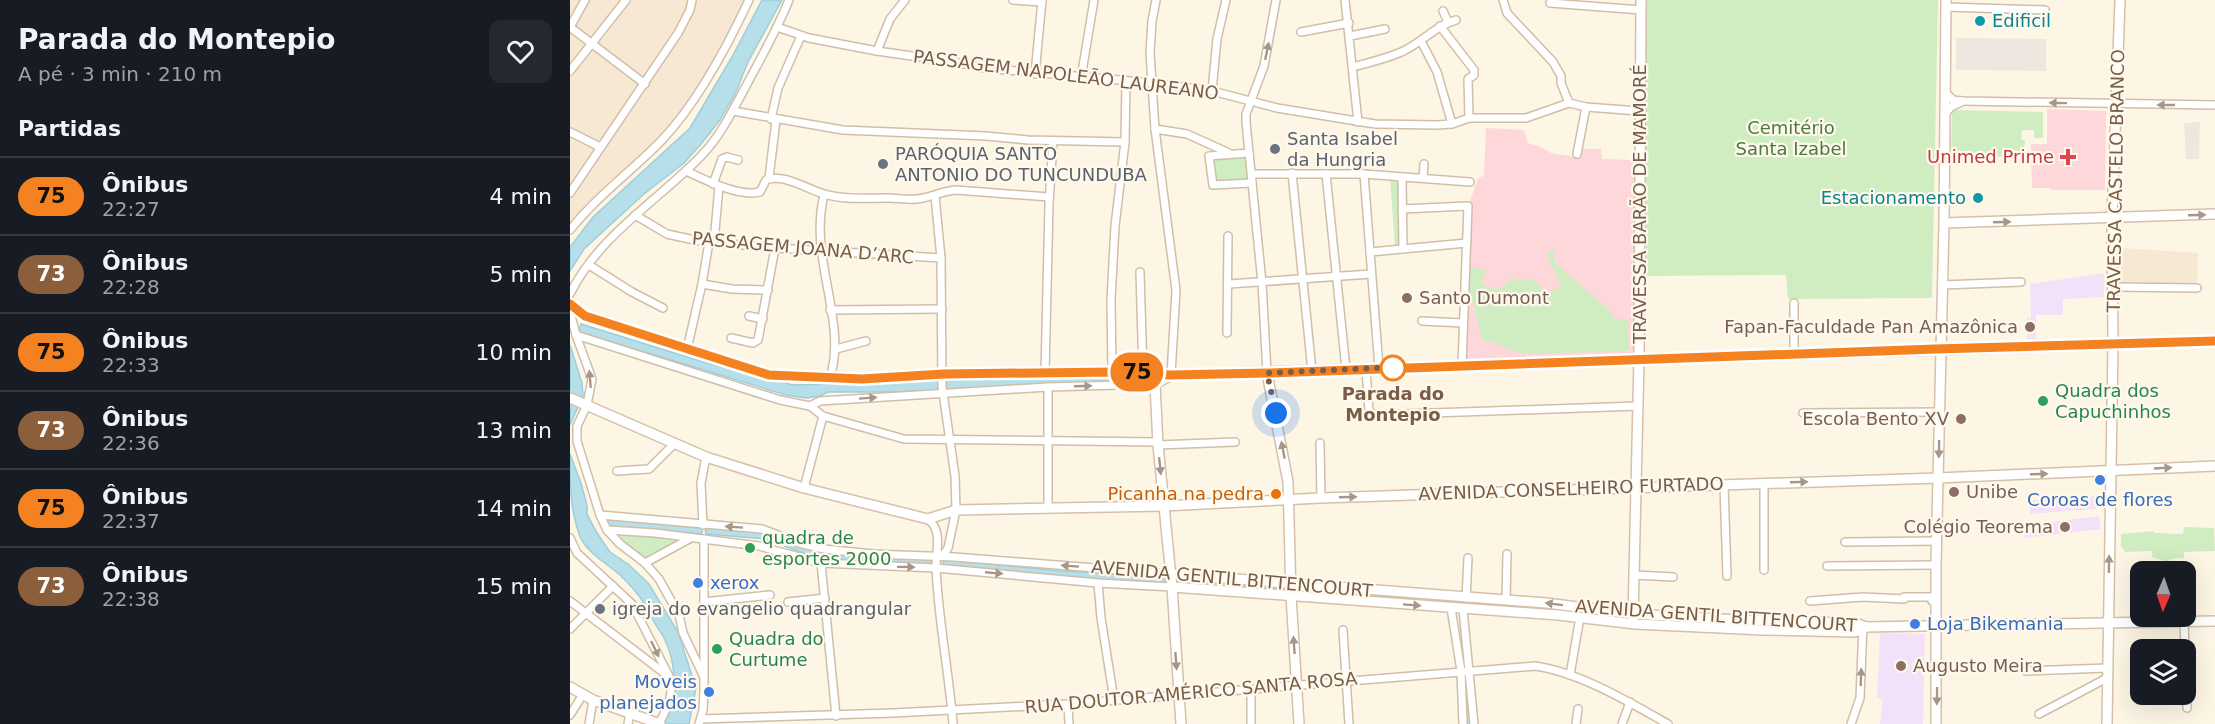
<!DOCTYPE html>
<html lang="pt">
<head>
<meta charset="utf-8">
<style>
  :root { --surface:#171b24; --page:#242831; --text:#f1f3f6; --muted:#9ea1a6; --line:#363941 }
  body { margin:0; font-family:"DejaVu Sans",sans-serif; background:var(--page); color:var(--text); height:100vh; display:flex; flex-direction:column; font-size:22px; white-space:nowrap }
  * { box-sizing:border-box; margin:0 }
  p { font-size:20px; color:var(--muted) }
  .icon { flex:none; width:33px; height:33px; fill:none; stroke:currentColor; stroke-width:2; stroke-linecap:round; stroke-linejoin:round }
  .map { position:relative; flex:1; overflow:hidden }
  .side { display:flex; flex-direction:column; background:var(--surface); width:570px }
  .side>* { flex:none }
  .badge { padding:0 12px; border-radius:20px; font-size:21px; line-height:39px }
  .needle { width:39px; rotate:182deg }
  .controls { position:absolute; left:1560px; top:561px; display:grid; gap:12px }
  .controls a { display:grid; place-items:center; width:66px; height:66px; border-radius:12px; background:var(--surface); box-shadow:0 6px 24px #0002; font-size:30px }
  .you { position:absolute; width:30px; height:30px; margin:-15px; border:4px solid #fff; border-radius:50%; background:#1a73e8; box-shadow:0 0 0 9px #1a73e833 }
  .map>.badge { position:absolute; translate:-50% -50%; box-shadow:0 0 0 3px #fff }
  h2 { padding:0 18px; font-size:22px; line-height:54px }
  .round { display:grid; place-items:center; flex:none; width:63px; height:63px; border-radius:12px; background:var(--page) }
  .overview { display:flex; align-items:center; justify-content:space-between; height:102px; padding:0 18px }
  h1 { font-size:28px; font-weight:700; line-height:45px }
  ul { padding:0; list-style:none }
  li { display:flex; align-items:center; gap:18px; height:78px; padding:0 18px; border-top:2px solid var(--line) }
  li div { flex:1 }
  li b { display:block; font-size:22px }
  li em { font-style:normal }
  li .badge { min-width:66px; font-weight:700; text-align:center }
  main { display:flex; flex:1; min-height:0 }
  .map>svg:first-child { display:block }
  .residential { fill:#f6e8d2 }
  .industrial { fill:#eee7df }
  .education { fill:#f3e1fa }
  .medical { fill:#fdd7d9 }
  .green { fill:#d0edc2 }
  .water { fill:#b7dfea; stroke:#9dcedc; stroke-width:1.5 }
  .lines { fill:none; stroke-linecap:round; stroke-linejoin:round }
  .canal { stroke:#b7dfea; stroke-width:6 }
  .street-casing { stroke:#d1bea9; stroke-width:10 }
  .secondary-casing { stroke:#d6c0a9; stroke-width:12 }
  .street { stroke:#fff; stroke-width:7 }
  .secondary { stroke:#fff; stroke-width:9 }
  .oneway { fill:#a89687 }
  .line-casing { stroke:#fff; stroke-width:14 }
  .line { stroke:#f58220; stroke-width:9 }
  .walk { stroke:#795d47; stroke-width:6; stroke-dasharray:0 10.8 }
  .culture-dot { fill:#0f9aa8; stroke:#fff9ed; stroke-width:2 }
  .worship-dot { fill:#6b7280; stroke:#fff9ed; stroke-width:2 }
  .health-dot { fill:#e0444e; stroke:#fff9ed; stroke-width:2 }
  .education-dot { fill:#8d6e63; stroke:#fff9ed; stroke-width:2 }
  .stop-dot { fill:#fff; stroke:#f58220; stroke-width:3 }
  .leisure-dot { fill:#2e9e5b; stroke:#fff9ed; stroke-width:2 }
  .shop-dot { fill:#3f7fe0; stroke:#fff9ed; stroke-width:2 }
  .food-dot { fill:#e8710a; stroke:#fff9ed; stroke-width:2 }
  .labels { text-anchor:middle; stroke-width:4.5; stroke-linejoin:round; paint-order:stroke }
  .culture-label { font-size:18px; fill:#0d838f; stroke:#fff9ed; text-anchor:start }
  .street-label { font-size:18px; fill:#795d47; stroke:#fff9ed }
  .park-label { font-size:18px; fill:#4a7a3c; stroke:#fff9ed }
  .worship-label { font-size:18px; fill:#5b616d; stroke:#fff9ed; text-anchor:start }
  .health-label { font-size:18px; fill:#be3a42; stroke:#fff9ed; text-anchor:end }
  .education-label { font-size:18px; fill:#785e54; stroke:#fff9ed; text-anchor:start }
  .leisure-label { font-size:18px; fill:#27864d; stroke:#fff9ed; text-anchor:start }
  .stop-label { font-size:18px; font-weight:bold; fill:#795d47; stroke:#fff9ed }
  .food-label { font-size:18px; fill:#c56008; stroke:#fff9ed; text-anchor:end }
  .shop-label { font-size:18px; fill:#366cbe; stroke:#fff9ed; text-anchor:start }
</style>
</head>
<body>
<main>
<section class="side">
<div class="overview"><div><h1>Parada do Montepio</h1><p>A pé · 3 min · 210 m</p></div><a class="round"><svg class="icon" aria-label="heart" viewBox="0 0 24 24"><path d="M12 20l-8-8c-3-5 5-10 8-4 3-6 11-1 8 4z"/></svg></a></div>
<h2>Partidas</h2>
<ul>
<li><span class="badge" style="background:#f58220;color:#111">75</span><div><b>Ônibus</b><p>22:27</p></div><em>4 min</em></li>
<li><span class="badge" style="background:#8b5e3c;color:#fff">73</span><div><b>Ônibus</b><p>22:28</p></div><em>5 min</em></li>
<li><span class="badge" style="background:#f58220;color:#111">75</span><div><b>Ônibus</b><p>22:33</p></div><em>10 min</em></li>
<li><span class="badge" style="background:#8b5e3c;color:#fff">73</span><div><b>Ônibus</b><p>22:36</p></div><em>13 min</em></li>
<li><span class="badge" style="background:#f58220;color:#111">75</span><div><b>Ônibus</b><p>22:37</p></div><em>14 min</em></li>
<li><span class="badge" style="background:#8b5e3c;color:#fff">73</span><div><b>Ônibus</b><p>22:38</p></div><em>15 min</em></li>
</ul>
</section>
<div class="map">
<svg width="1645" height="724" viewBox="0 0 1645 724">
  <rect width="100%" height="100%" fill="#fef6e5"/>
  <g class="residential">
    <path d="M0 0H182L119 113 91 146 35 194 0 233Z"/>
    <path d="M1552 248 1628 253 1627 287 1550 286Z"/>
  </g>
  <g class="industrial">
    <path d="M1386 38 1476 39V71L1386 70Z"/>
    <path d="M1630 122 1629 159H1616L1614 123Z"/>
  </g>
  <g class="education">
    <path d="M1534 273V297L1493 299V315H1466V340H1457V318H1461L1460 284Z"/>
    <path d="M1525 496 1526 509 1460 514 1459 501Z"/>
    <path d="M1529 516 1531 529 1454 538V533L1460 532 1459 525Z"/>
    <path d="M1310 633 1355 634 1353 724H1310L1313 700 1307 697Z"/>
  </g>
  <g class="medical">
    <path d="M1477 109 1536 111 1535 190H1481L1480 188H1462L1461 144H1477Z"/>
    <path d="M916 128 954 130 958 143 971 147 981 153 1007 157 1009 149H1031L1032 159 1064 160V360L892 365 898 206 908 179 914 175Z"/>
  </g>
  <g class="green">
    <path d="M1075 0H1368L1362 298 1218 299 1216 275 1075 276Z"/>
    <path d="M1382 110 1473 112V138H1464V130H1452L1451 139 1455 140 1454 157 1381 155Z"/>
    <path d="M678 156 680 182 643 185 641 159Z"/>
    <path d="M820 179 829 183 830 246H825Z"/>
    <path d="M983 250 985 263 1041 312 1043 318 1058 320 1059 351 953 354 912 339 903 304 898 302 895 287 898 272 904 267 916 271 911 284 927 290 942 279 963 280 972 287 974 294 991 287 976 253Z"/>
    <path d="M1614 527 1644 528 1645 551 1614 552V558L1600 559 1598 562 1582 557V551L1555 552 1551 546V534L1584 531V533L1613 534Z"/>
    <path d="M53 531 109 538V541L75 560 50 540Z"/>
  </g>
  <g class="water">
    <path d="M192 0H212L178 62 165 94 150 120 132 143 114 163 74 194 14 249 0 271V247L23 217 120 128 162 57Z"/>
    <path d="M11 324 137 363 223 385 582 375V379L579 382 328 392H258L250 396 236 398 216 395 9 332Z"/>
    <path d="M0 345 12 383 13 396 0 425Z"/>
    <path d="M0 454 11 483 17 505V514L27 533 40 552 58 564 79 584 108 632 126 688 119 724H94C107 696 108 664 93 636 90 631 86 626 83 620 76 604 65 589 51 576 38 564 21 556 11 539 0 512 0 484 0 454Z"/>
    <path d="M35 519 132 528V534L38 526Z"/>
    <path d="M135 528 191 532 256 552 311 558 361 559V565L288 563 249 559 196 539 136 534Z"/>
    <path d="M374 559 490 571 595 576V583L505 578 373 565Z"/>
    <path d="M610 577 716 586 717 592 610 584Z"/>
    <path d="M727 586 1288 625 1287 629 1064 621 986 611 879 604 728 592Z"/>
  </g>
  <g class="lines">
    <path class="canal" d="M895 689 898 724"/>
    <defs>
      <g id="street">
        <path d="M443 0 472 2"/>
        <path d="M775 0 788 122"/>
        <path d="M933 0 937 13 983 62 991 76V83L999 103"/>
        <path d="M980 3 1071 10"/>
        <path d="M1376 7 1475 10"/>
        <path d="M873 11 878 22"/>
        <path d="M870 26 904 70V75L898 79 899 118"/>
        <path d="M0 27 75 84"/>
        <path d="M0 27 15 0"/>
        <path d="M207 27 239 38 307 51 384 62 414 68 583 83 642 91 707 108 805 124 867 125 882 124 899 118H956L999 103 1016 107 1069 111"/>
        <path d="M731 32 779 23"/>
        <path d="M780 36 815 29"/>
        <path d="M851 41 867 72 882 124"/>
        <path d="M307 51 320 19 335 0"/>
        <path d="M783 67C798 63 814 59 829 53 850 45 864 26 886 20"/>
        <path d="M0 71 56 0"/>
        <path d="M465 74 472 0"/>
        <path d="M511 78 524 0"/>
        <path d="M642 91 647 39 656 0"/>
        <path d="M1375 92 1383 100 1393 101 1645 105"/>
        <path d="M163 111 273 130 416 136 458 140 555 142"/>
        <path d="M1375 114 1381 107 1393 101"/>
        <path d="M201 119 208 88 231 36"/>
        <path d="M585 129 617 134 659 153"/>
        <path d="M0 132 30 147"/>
        <path d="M679 153 639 156 643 185 682 183"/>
        <path d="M1007 154 1016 107"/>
        <path d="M116 171C135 180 169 197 190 192L196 180C214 172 241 192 258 195 277 200 298 198 318 198 327 198 337 200 346 199 361 198 371 191 386 190L479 197"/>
        <path d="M722 173 742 371"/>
        <path d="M682 174H794L900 182"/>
        <path d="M756 174 776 369"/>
        <path d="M794 174 809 368"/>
        <path d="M832 177 833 249"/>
        <path d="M853 177 854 164"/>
        <path d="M199 178 206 120"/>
        <path d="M143 184 152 159 157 157 168 160"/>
        <path d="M0 193 108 33 120 10 122 0"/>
        <path d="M254 195C238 259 278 320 260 378"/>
        <path d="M365 196 371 258 372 386 385 476 386 510 378 548 374 554 370 555"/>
        <path d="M832 209 898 206 892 365"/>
        <path d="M65 215 97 234 129 241 205 248 371 258"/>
        <path d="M0 230C27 196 62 171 92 140 128 102 157 47 179 0"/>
        <path d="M144 242 149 186"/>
        <path d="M800 252 897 243"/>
        <path d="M19 265 62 292 93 308"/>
        <path d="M570 272 573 373"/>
        <path d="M132 284 162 289 198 290"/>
        <path d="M659 284 801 274"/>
        <path d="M1372 285 1451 282"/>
        <path d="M1543 287 1627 288"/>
        <path d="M0 294C29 235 88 201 132 155 151 135 163 110 176 86 191 58 207 30 219 0"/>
        <path d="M0 304 15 316 199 375 292 379 374 374 542 372 601 375 606 290 585 129 580 53 582 21 586 0"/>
        <path d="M260 310 372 309"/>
        <path d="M0 312 6 335 22 379 17 405 7 426V441L30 515 37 530 50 544 75 563 89 579 109 615 113 633 133 675"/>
        <path d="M179 316 193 319"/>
        <path d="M852 321 893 323"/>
        <path d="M657 333 658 236"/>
        <path d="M6 335 210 400 240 406 250 401 478 387 585 384"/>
        <path d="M161 338 183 343 188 340 205 248"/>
        <path d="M117 349 132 284 139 242"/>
        <path d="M266 349 296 341"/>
        <path d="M1224 354V303"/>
        <path d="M796 369 799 412 805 415 1068 406"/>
        <path d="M542 372 541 300 545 226 555 142 556 81"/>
        <path d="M475 373 479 204 483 141"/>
        <path d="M697 373 692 283 676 122V114L694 66 706 0"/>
        <path d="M240 406 253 416 334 439 588 442"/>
        <path d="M1233 413 1369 412"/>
        <path d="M750 443 751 498"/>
        <path d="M588 445 665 442"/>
        <path d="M47 471 79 469 104 444"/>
        <path d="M1154 485 1157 576"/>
        <path d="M234 488 253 416"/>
        <path d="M478 508V387"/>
        <path d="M30 515 192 529 229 543 254 549 303 554 384 557 601 574"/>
        <path d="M358 519C373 531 366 551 366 567 368 619 379 672 383 724"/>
        <path d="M133 525 131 483 136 457"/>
        <path d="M37 530 85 533 189 546 251 563 366 568 528 583 602 587"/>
        <path d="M0 538 7 553 62 604 100 678C104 695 97 708 89 724"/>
        <path d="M1275 542 1367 541"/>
        <path d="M75 563 121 538"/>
        <path d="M251 563 266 716"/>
        <path d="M1257 566 1366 565"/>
        <path d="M1194 570V483"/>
        <path d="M1065 575 1103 577"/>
        <path d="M528 583 531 618 544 700"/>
        <path d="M896 598 898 558"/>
        <path d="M936 600 937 554"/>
        <path d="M0 601 98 676"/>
        <path d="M1240 601 1293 597 1334 599V597H1361L1362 601H1367"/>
        <path d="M134 602 200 595"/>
        <path d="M218 602 255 598"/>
        <path d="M881 608 891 671 893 724"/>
        <path d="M893 609 904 724"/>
        <path d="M1614 621 1615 650"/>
        <path d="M0 629 43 586"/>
        <path d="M773 630 779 724"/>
        <path d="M1616 664 1617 708"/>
        <path d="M1456 671 1537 668"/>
        <path d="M1000 675 1010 617"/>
        <path d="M681 689V724"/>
        <path d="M498 704 499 724"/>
        <path d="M1469 714 1537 678"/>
        <path d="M0 715 12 696"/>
        <path d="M131 719 323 713 498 704 965 666C1009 672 1059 702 1098 724"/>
        <path d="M19 724 23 700"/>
        <path d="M58 724 60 713"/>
        <path d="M129 724 133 710 134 691V539"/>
        <path d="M1006 724 1008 709"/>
        <path d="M1052 724 1060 702"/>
        <path d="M1281 724 1290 698 1293 626"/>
      </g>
      <g id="secondary">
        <path d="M1374 223 1645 214"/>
        <path d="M697 373 718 482 721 596 729 724"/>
        <path d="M0 398 136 457 234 488 358 519 386 510 594 506 751 498 1368 478 1645 466"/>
        <path d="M601 574 976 603 1064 614 1168 620 1285 623 1296 627"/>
        <path d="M602 587 988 615 1065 624 1193 630 1285 632 1296 627 1645 621"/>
        <path d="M1063 618 1069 359 1071 0"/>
        <path d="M0 687 23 700 90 724"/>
        <path d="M611 724 602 587 588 445 585 384 601 375 1645 341"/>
        <path d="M1366 724V565L1374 223 1376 0"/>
        <path d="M1537 724 1543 344 1542 219 1550 0"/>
      </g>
    </defs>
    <use href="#street" class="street-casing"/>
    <use href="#secondary" class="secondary-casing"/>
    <use href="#street" class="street"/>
    <use href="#secondary" class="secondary"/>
  </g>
  <defs><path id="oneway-solid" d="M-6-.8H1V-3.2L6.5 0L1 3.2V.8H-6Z" transform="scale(1.5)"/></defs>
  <g class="oneway">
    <use href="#oneway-solid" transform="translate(697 51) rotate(-78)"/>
    <use href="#oneway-solid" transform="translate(1488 103) rotate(-179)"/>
    <use href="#oneway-solid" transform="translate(1596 105) rotate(-180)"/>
    <use href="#oneway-solid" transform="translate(1627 215) rotate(-2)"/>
    <use href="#oneway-solid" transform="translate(1432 222) rotate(-2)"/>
    <use href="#oneway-solid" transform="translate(20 379) rotate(-95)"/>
    <use href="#oneway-solid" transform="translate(513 386) rotate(-2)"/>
    <use href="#oneway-solid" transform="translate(298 398) rotate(-4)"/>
    <use href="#oneway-solid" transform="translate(1369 449) rotate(91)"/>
    <use href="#oneway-solid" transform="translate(713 450) rotate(-101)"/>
    <use href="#oneway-solid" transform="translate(590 466) rotate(84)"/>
    <use href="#oneway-solid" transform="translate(1593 468) rotate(-3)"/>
    <use href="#oneway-solid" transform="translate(1469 474) rotate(-2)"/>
    <use href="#oneway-solid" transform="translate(1229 482) rotate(-2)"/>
    <use href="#oneway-solid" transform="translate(778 497) rotate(-2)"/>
    <use href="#oneway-solid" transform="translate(164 527) rotate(-176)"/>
    <use href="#oneway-solid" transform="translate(1539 564) rotate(-89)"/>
    <use href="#oneway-solid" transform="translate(500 566) rotate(-176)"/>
    <use href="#oneway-solid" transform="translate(336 567) rotate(1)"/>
    <use href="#oneway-solid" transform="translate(424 573) rotate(5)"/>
    <use href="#oneway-solid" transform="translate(984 604) rotate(-173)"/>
    <use href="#oneway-solid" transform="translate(842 605) rotate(4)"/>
    <use href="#oneway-solid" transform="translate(724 645) rotate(-94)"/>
    <use href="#oneway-solid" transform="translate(85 649) rotate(64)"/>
    <use href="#oneway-solid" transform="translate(606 661) rotate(86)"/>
    <use href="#oneway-solid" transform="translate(1291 677) rotate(-88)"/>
    <use href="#oneway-solid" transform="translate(1367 696) rotate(91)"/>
  </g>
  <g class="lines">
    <defs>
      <path id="line" d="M0 304 15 316 199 375 292 379 374 374 542 372 601 375 697 373 1365 349 1645 341"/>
    </defs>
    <use href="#line" class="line-casing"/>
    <use href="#line" class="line"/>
    <path class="walk" d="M706 413 697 373 830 367 823 368"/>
  </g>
  <g class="culture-dot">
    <circle cx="1410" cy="21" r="6"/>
    <circle cx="1408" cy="198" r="6"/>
  </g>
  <g class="worship-dot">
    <circle cx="705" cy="149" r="6"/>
    <circle cx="313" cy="164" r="6"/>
    <circle cx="30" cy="609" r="6"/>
  </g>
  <path class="health-dot" d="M1495 148h6v6h6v6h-6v6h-6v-6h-6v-6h6z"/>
  <g class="education-dot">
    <circle cx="837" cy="298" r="6"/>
    <circle cx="1460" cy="327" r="6"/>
    <circle cx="1391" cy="419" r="6"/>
    <circle cx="1384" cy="492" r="6"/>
    <circle cx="1495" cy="527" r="6"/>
    <circle cx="1331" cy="666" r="6"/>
  </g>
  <circle class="stop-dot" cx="823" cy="368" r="12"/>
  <g class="leisure-dot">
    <circle cx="1473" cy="401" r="6"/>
    <circle cx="180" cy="548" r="6"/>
    <circle cx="147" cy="649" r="6"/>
  </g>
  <g class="shop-dot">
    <circle cx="1530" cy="480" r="6"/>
    <circle cx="128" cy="583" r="6"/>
    <circle cx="1345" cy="624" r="6"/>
    <circle cx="139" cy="692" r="6"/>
  </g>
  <circle class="food-dot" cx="706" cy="494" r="6"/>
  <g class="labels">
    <g class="culture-label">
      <text x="1422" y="27">Edificil</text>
      <text x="1396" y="204" text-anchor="end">Estacionamento</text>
    </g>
    <g class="street-label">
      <text transform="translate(496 75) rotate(7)" y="6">PASSAGEM NAPOLEÃO LAUREANO</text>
      <text transform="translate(1546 181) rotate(-89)" y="6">TRAVESSA CASTELO BRANCO</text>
      <text transform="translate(1070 204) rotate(-90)" y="6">TRAVESSA BARÃO DE MAMORÉ</text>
      <text transform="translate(233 248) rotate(5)" y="6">PASSAGEM JOANA D’ARC</text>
      <text transform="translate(1001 489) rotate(-2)" y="6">AVENIDA CONSELHEIRO FURTADO</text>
      <text transform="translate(662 579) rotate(5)" y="6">AVENIDA GENTIL BITTENCOURT</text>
      <text transform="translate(1146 616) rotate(4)" y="6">AVENIDA GENTIL BITTENCOURT</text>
      <text transform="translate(621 693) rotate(-5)" y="6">RUA DOUTOR AMÉRICO SANTA ROSA</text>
    </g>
    <g class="park-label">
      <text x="1221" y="134">Cemitério<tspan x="1221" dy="21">Santa Izabel</tspan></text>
    </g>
    <g class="worship-label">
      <text x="717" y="145">Santa Isabel<tspan x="717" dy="21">da Hungria</tspan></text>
      <text x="325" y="160">PARÓQUIA SANTO<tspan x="325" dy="21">ANTONIO DO TUNCUNDUBA</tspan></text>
      <text x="42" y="615">igreja do evangelio quadrangular</text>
    </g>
    <g class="health-label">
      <text x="1484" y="163">Unimed Prime</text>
    </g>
    <g class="education-label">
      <text x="849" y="304">Santo Dumont</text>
      <text x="1448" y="333" text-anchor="end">Fapan-Faculdade Pan Amazônica</text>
      <text x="1379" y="425" text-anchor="end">Escola Bento XV</text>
      <text x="1396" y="498">Unibe</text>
      <text x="1483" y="533" text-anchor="end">Colégio Teorema</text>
      <text x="1343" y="672">Augusto Meira</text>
    </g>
    <g class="leisure-label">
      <text x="1485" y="397">Quadra dos<tspan x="1485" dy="21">Capuchinhos</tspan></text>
      <text x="192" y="544">quadra de<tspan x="192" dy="21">esportes 2000</tspan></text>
      <text x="159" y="645">Quadra do<tspan x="159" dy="21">Curtume</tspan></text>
    </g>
    <g class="stop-label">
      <text x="823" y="400">Parada do<tspan x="823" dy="21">Montepio</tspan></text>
    </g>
    <g class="food-label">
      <text x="694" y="500">Picanha na pedra</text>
    </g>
    <g class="shop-label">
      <text x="1530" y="506" text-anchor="middle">Coroas de flores</text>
      <text x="140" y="589">xerox</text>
      <text x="1357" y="630">Loja Bikemania</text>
      <text x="127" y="688" text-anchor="end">Moveis<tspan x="127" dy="21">planejados</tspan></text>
    </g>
  </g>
</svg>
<div class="controls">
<a><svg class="needle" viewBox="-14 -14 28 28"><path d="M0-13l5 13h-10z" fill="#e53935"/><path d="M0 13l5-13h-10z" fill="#9ea1a6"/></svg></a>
<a><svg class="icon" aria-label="layers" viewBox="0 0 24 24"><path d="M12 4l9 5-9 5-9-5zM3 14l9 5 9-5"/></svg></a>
</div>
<div class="you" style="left:706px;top:413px"></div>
<b class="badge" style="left:567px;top:372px;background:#f58220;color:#111">75</b>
</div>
</main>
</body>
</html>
